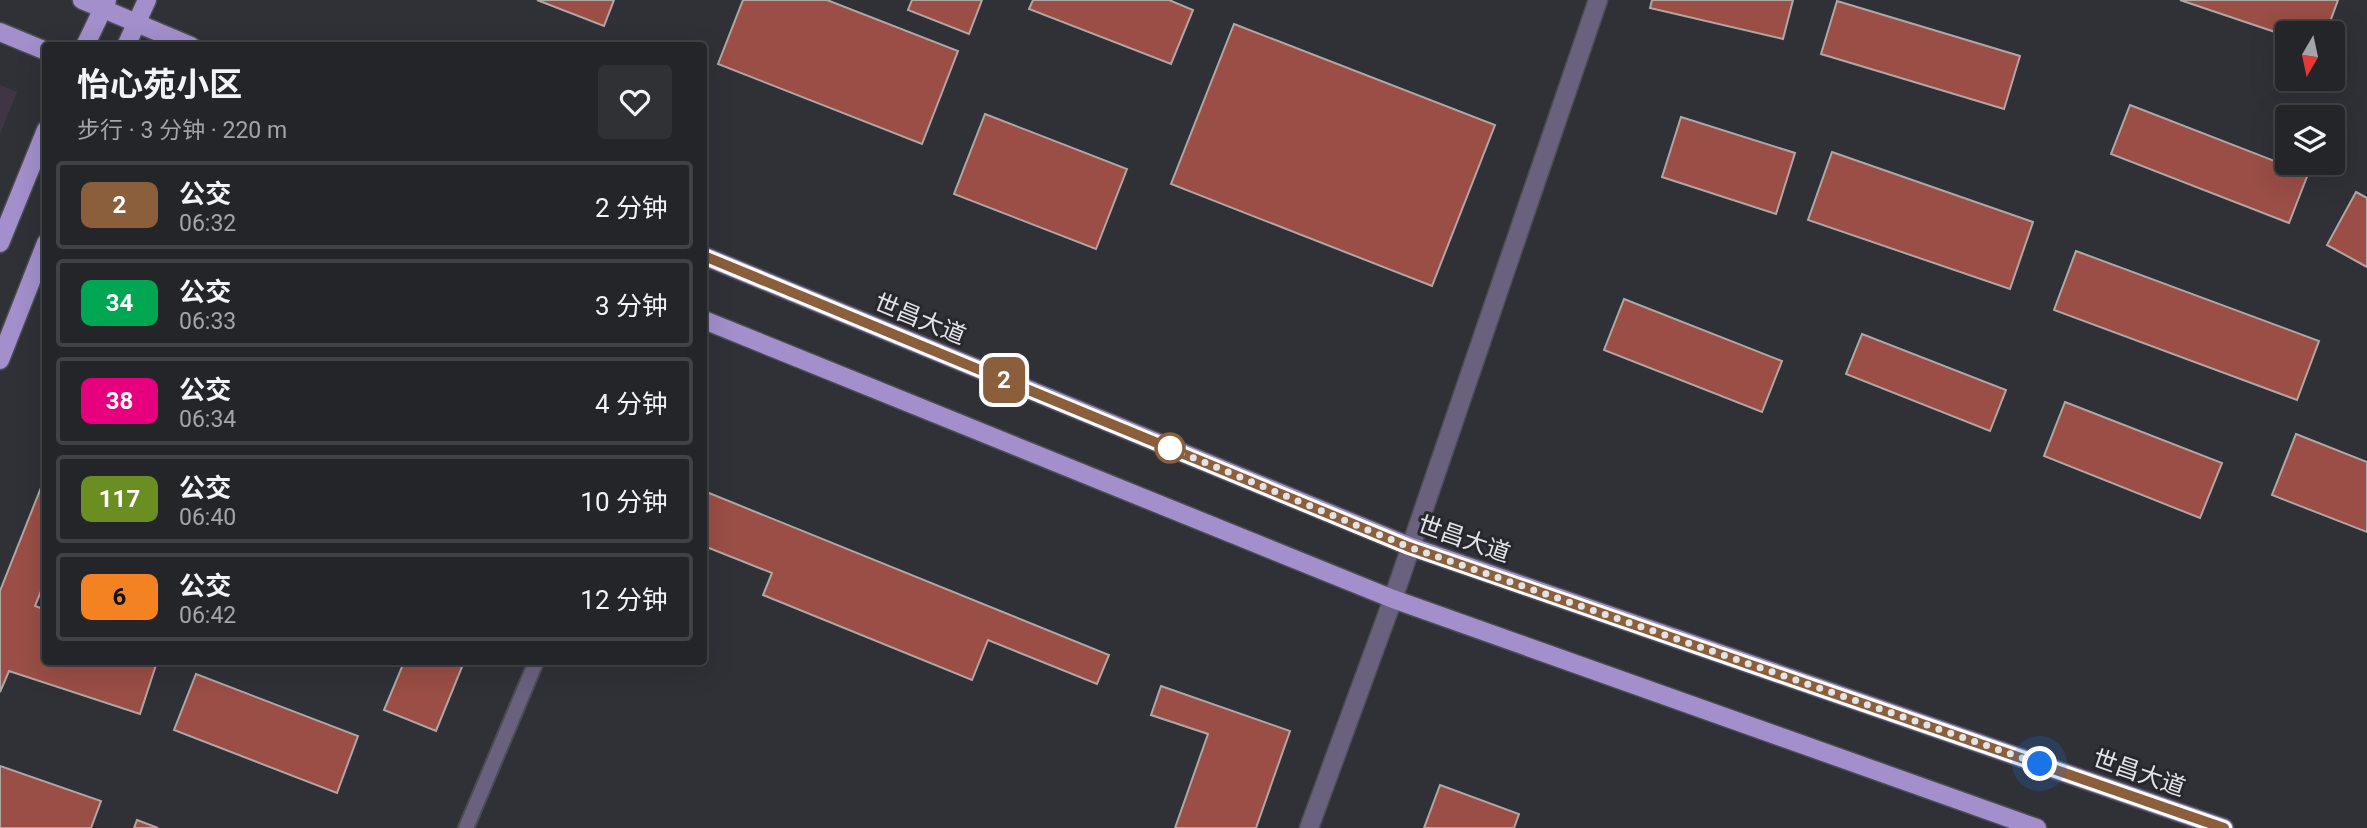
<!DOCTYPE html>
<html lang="zh">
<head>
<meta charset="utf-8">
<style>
  :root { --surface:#242529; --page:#303135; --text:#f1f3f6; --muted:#a3a5a8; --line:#414246 }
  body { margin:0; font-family:Roboto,"Noto Sans SC",sans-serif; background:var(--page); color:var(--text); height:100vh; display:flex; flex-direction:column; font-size:26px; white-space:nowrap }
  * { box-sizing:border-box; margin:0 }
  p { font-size:23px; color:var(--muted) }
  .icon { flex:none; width:38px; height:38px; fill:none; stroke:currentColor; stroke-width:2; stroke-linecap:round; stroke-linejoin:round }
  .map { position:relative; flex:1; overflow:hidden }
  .details { position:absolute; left:42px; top:42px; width:665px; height:623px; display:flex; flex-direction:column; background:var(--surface); border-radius:7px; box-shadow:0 7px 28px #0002,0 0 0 2px var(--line) }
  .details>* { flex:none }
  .badge { padding:0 14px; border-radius:10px; font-size:24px; line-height:46px }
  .needle { width:46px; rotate:189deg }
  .fabs { position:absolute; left:2275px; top:21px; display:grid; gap:14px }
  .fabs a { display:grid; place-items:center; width:70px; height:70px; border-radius:7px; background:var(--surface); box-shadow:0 7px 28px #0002,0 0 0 2px var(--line); font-size:35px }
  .you { position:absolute; width:35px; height:35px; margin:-18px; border:5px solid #fff; border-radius:50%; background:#1a73e8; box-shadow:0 0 0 10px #1a73e833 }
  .map>.badge { position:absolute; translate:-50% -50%; box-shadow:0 0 0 4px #fff }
  .round { display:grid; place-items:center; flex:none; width:74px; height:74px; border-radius:7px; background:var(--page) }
  .head { display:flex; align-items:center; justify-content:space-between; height:119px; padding:0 35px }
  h1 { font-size:33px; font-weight:700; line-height:52px }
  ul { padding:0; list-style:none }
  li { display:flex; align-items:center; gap:21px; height:88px; margin:0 14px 10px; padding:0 21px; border:4px solid var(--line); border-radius:7px }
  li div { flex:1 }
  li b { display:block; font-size:26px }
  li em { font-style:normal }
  li .badge { min-width:77px; font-weight:700; text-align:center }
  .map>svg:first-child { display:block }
  .commercial { fill:#3f3545 }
  .building { fill:#9a4e45; stroke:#b0a7a5; stroke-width:2 }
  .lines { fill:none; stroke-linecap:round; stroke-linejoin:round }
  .lane-casing { stroke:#4c4d53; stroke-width:18 }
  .street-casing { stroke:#4c4d53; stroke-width:21 }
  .primary-casing { stroke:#4c4d53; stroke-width:21 }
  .lane { stroke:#6a617f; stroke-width:14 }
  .street { stroke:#6a617f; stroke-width:18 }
  .primary { stroke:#a28fcb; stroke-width:18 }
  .line-casing { stroke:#fff; stroke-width:16 }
  .line { stroke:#8b5e3c; stroke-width:10 }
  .walk { stroke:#e2e3e7; stroke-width:7; stroke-dasharray:0 12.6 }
  .stop-dot { fill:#fff; stroke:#8b5e3c; stroke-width:3.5 }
  .labels { text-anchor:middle; stroke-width:6; stroke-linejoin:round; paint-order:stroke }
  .street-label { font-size:24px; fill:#e2e3e7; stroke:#27272d }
</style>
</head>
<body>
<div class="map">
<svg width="2367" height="828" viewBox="0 0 2367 828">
  <rect width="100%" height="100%" fill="#303137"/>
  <path class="commercial" d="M0 85 17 92 0 134Z"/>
  <g class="building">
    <path d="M537 0H614L604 26Z"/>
    <path d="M743 0H827L958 51 922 144 718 64Z"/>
    <path d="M912 0H982L969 34 908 10Z"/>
    <path d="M1033 0H1169L1193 10 1171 64 1029 9Z"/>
    <path d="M1652 0H1793L1783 39 1650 8Z"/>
    <path d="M2180 0H2338L2326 33H2287V36Z"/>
    <path d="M1837 1 2020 56 2004 109 1821 54Z"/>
    <path d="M1234 24 1495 125 1432 286 1171 184Z"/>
    <path d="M2130 105 2308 174 2289 223 2111 154Z"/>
    <path d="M985 114 1127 169 1096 249 954 194Z"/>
    <path d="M1681 117 1795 153 1776 214 1662 177Z"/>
    <path d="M1832 152 2033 222 2010 289 1808 220Z"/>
    <path d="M2356 192 2367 198V267L2327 245Z"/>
    <path d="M2076 251 2319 341 2297 400 2054 310Z"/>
    <path d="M1624 299 1782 361 1762 412 1604 350Z"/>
    <path d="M1862 334 2006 390 1990 431 1846 374Z"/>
    <path d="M2065 402 2222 463 2200 518 2044 456Z"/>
    <path d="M2296 434 2367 462V532L2272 495Z"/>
    <path d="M46 475V579L35 606 46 610V662H157L140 714 9 671 0 692V591Z"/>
    <path d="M704 491 1109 655 1097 684 988 640 972 680 763 595 772 573 704 546Z"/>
    <path d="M404 662H464L436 731 384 710Z"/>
    <path d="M196 674 358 736 337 793 174 730Z"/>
    <path d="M1161 686 1290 731 1256 828H1175L1208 734 1151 715Z"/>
    <path d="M0 766 101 801 91 828H0Z"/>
    <path d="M1440 785 1519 814 1514 828H1424Z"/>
    <path d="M137 820 158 828H134Z"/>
  </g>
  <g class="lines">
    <defs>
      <path id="lane" d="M466 828 536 662"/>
      <path id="street" d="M1309 828 1393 599 1598 0"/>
      <g id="primary">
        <path d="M82 0 191 46"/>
        <path d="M0 32 46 51"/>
        <path d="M85 46 107 0"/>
        <path d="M126 46 147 0"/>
        <path d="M0 243 46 130"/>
        <path d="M704 256 1409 546 2224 828"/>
        <path d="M704 320 1393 599 2037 828"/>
        <path d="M0 360 46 243"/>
      </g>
    </defs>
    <use href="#lane" class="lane-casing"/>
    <use href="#street" class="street-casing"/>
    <use href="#primary" class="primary-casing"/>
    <use href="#lane" class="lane"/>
    <use href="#street" class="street"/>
    <use href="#primary" class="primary"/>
  </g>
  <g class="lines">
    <defs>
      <path id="line" d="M704 256 1409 547 2224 828"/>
    </defs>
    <use href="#line" class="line-casing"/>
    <use href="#line" class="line"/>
    <path class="walk" d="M1170 448 1409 547 2040 764"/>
  </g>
  <circle class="stop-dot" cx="1170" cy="448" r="14"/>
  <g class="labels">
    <g class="street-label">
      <text transform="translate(920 319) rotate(22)" y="8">世昌大道</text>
      <text transform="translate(1464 539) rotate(19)" y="8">世昌大道</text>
      <text transform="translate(2139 773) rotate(19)" y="8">世昌大道</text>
    </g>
  </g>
</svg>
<div class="fabs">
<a><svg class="needle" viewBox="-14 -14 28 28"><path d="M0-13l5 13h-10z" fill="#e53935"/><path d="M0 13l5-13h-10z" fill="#a3a5a8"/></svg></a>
<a><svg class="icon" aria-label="layers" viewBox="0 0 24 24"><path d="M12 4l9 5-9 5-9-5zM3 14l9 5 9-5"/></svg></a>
</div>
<div class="you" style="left:2040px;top:764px"></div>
<b class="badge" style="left:1004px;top:380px;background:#8b5e3c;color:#fff">2</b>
<section class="details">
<div class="head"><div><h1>怡心苑小区</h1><p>步行 · 3 分钟 · 220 m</p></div><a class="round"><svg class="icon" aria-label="heart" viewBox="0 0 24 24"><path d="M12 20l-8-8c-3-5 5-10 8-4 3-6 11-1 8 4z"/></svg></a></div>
<ul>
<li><span class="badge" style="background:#8b5e3c;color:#fff">2</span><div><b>公交</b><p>06:32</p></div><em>2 分钟</em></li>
<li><span class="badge" style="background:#00a651;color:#fff">34</span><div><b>公交</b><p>06:33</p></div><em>3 分钟</em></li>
<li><span class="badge" style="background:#e6007e;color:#fff">38</span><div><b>公交</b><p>06:34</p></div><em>4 分钟</em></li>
<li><span class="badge" style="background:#6b8e23;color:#fff">117</span><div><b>公交</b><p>06:40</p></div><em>10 分钟</em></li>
<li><span class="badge" style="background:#f58220;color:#111">6</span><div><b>公交</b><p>06:42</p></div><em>12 分钟</em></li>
</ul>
</section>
</div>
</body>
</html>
